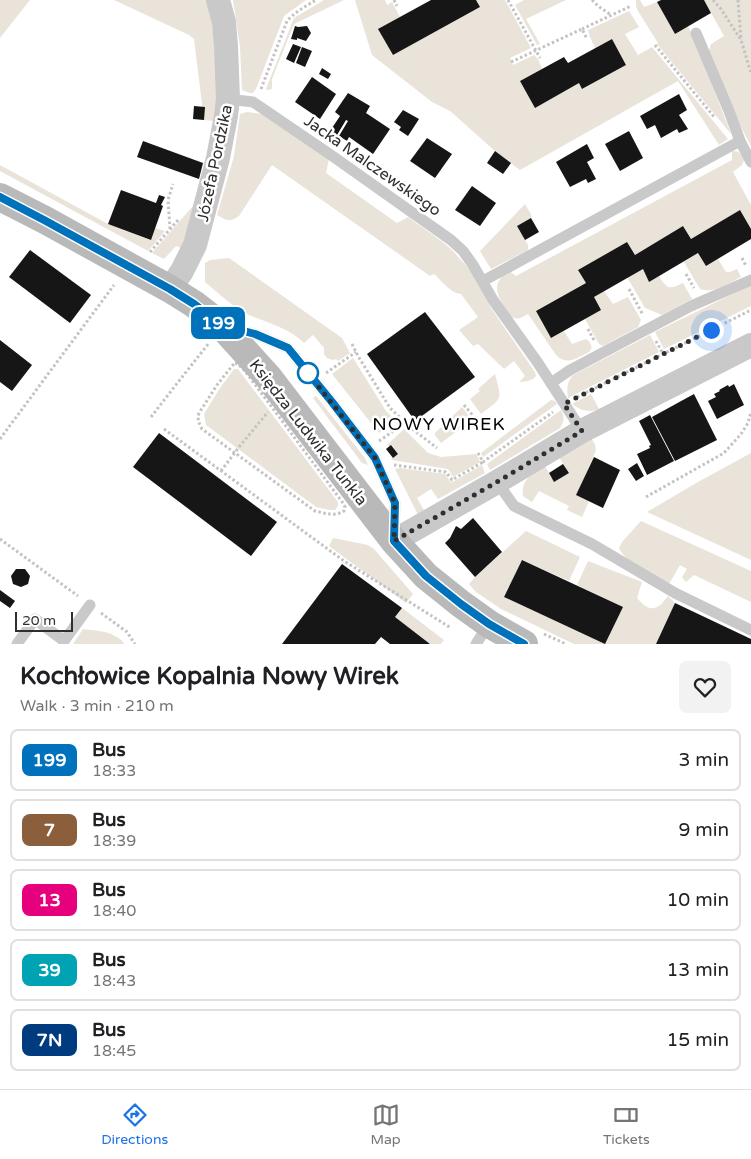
<!DOCTYPE html>
<html lang="en">
<head>
<meta charset="utf-8">
<style>
  :root { --surface:#fff; --page:#f2f2f2; --text:#202124; --muted:#757577; --line:#e0e0e0; --accent:#1a73e8 }
  body { margin:0; font-family:"Varela Round",sans-serif; background:var(--page); color:var(--text); height:100vh; display:flex; flex-direction:column; font-size:19px; white-space:nowrap }
  * { box-sizing:border-box; margin:0 }
  p { font-size:16px; color:var(--muted) }
  .icon { flex:none; width:28px; height:28px; fill:none; stroke:currentColor; stroke-width:2; stroke-linecap:round; stroke-linejoin:round }
  .map { position:relative; height:644px; overflow:hidden }
  .panel { display:flex; flex-direction:column; background:var(--surface); flex:1 }
  .panel>* { flex:none }
  .badge { padding:0 10px; border-radius:8px; font-size:18px; line-height:32px }
  .scale { position:absolute; left:15px; bottom:12px; width:58px; box-sizing:border-box; padding-left:5px; border:2px solid #2f2f2f; border-top:0; font-size:14px; line-height:18px; white-space:nowrap; color:#2f2f2f; -webkit-text-stroke:4px #fff; paint-order:stroke }
  .you { position:absolute; width:25px; height:25px; margin:-12px; border:4px solid #fff; border-radius:50%; background:#1a73e8; box-shadow:0 0 0 8px #1a73e833 }
  .map>.badge { position:absolute; translate:-50% -50%; box-shadow:0 0 0 2px #fff }
  .round { display:grid; place-items:center; flex:none; width:52px; height:52px; border-radius:8px; background:var(--page) }
  .summary { display:flex; align-items:center; justify-content:space-between; height:85px; padding:0 20px }
  h1 { font-size:24px; font-weight:800; line-height:38px }
  ul { padding:0; list-style:none }
  li { display:flex; align-items:center; gap:15px; height:62px; margin:0 10px 8px; padding:0 10px; border:2px solid var(--line); border-radius:8px }
  li div { flex:1 }
  li b { display:block; font-size:19px }
  li em { font-style:normal }
  li .badge { min-width:55px; font-weight:700; text-align:center }
  .dock { display:flex; justify-content:space-around; align-items:center; height:70px; border-top:1px solid var(--line); background:var(--surface); font-size:14px; color:var(--muted) }
  .dock a { display:grid; justify-items:center; gap:2px }
  .dock .on { color:var(--accent) }
  .map>svg:first-child { display:block }
  .green { fill:#e9e3da }
  .building { fill:#161616 }
  .lines { fill:none; stroke-linecap:round; stroke-linejoin:round }
  .path { stroke:#c3c3c3; stroke-width:3; stroke-dasharray:2.5 2.5; stroke-linecap:butt }
  .lane { stroke:#c9c9c9; stroke-width:11 }
  .street { stroke:#c9c9c9; stroke-width:24 }
  .secondary { stroke:#b9b9b9; stroke-width:28 }
  .line-casing { stroke:#fff; stroke-width:11 }
  .line { stroke:#0072bc; stroke-width:8 }
  .walk { stroke:#2f2f2f; stroke-width:5; stroke-dasharray:0 9 }
  .stop-dot { fill:#fff; stroke:#0072bc; stroke-width:2.5 }
  .labels { text-anchor:middle; stroke-width:5; stroke-linejoin:round; paint-order:stroke }
  .street-label { font-size:16px; fill:#2f2f2f; stroke:#fff }
  .neighbourhood-label { font-size:18px; letter-spacing:1px; fill:#000; stroke:#fff }
</style>
</head>
<body>
<div class="map">
<svg width="751" height="644" viewBox="0 0 751 644">
  <rect width="100%" height="100%" fill="#fff"/>
  <g class="green">
    <path d="M0 0H30L7 29 0 38Z"/>
    <path d="M114 0H208L215 40 217 103 214 121 204 120 194 39 189 35Z"/>
    <path d="M233 0H306L284 16 256 89 253 93H250L242 90 240 47Z"/>
    <path d="M324 0H344L294 24 272 79V89L267 90 266 89 294 18Z"/>
    <path d="M355 0H385L387 5 392 2 400 17 379 29 393 55 480 7 476 0H505L531 48 510 58 513 65 534 55 538 59 542 69 520 81 579 83 583 89 626 65 612 39 595 48 590 37 588 30 629 11 639 27 625 34 638 55 652 47 728 139 719 145 678 81 520 170 495 151 450 111 432 102 372 55Z"/>
    <path d="M524 0H566L526 19 540 44 537 45 515 5Z"/>
    <path d="M636 0H640L644 7 657 2 675 34 688 26 695 41 731 134 657 44 658 43 638 11 636 6Z"/>
    <path d="M704 0H751V146L735 116 709 51 711 44 724 36Z"/>
    <path d="M247 112 263 114 329 159 326 173 397 223 408 217 444 243 452 250 470 270 491 308 535 372 536 376 533 379 528 381 519 382 525 376 514 361 504 369 478 344 473 346 459 330 478 317 461 294C450 293 442 281 434 274L430 276 272 165 239 216C229 223 226 220 217 215L234 156 240 114Z"/>
    <path d="M732 151C740 151 741 154 744 160L742 165 733 172 751 205V229L740 210 691 239 683 226 635 255 627 242 578 270 586 283 536 311 551 338 564 331 572 344 586 339C591 342 594 348 589 352 577 358 567 366 556 355L528 314C521 318 517 321 511 316 500 300 487 285 509 271L516 276 732 160Z"/>
    <path d="M0 165 108 224 150 240 155 228 165 231 148 251 0 171Z"/>
    <path d="M525 204 531 214V218L517 226 528 245V250L491 269 480 251Z"/>
    <path d="M195 206 187 235 181 248 176 246 164 259 152 253 192 207Z"/>
    <path d="M698 253 706 266 718 259 726 272H730L737 269 741 277C729 283 714 294 700 289L684 262Z"/>
    <path d="M229 258 342 338 350 353 338 361 336 359 333 360 327 358 324 354V348L313 335 304 343C289 328 268 323 249 315 233 307 219 294 205 282V263L210 260Z"/>
    <path d="M643 269 649 282 659 276C667 289 669 290 683 283L692 299 662 315 645 308 627 277Z"/>
    <path d="M751 285V306L664 349 655 332Z"/>
    <path d="M604 291 613 304 628 297 641 320 638 327 603 346 599 344 585 319 594 297Z"/>
    <path d="M650 335 659 352 568 398C567 389 566 383 573 375Z"/>
    <path d="M353 358 386 411 394 419 386 427 379 433 332 374Z"/>
    <path d="M234 369H238L338 502V506L335 510H329L316 507 206 425 204 414 220 388Z"/>
    <path d="M495 374C502 401 503 397 481 414L470 399 480 391 478 389Z"/>
    <path d="M591 394 599 409C589 413 581 411 572 404Z"/>
    <path d="M316 396 365 458 368 465 362 463 313 398Z"/>
    <path d="M551 400 555 401 557 404 483 457 481 453Z"/>
    <path d="M462 407 472 420 441 443 435 435V433Z"/>
    <path d="M561 410C565 417 564 422 560 428L490 470 487 464Z"/>
    <path d="M404 429 428 453 441 457 476 454 480 462 453 477 448 469 392 460 391 459 398 454 392 445 390 447 387 445Z"/>
    <path d="M591 438 595 444 596 450 577 495 589 501 582 517 567 510 569 506 539 491 532 502 523 496C521 479 532 474 545 466L554 482 569 473 559 457Z"/>
    <path d="M751 453V560L647 512 698 482Z"/>
    <path d="M482 465 485 473 438 499 431 489 417 498 425 512 418 515 395 469 400 468 445 474 451 483Z"/>
    <path d="M641 521 751 571V602L694 575 686 582 682 577 687 569 680 565 669 584C653 575 627 565 619 548L622 542Z"/>
    <path d="M526 531 580 557 569 581 522 560 504 597 605 643 622 607 577 585 588 561 642 582 637 598C650 613 657 611 668 596L675 603 656 644H574L501 609 476 592 469 584 475 577Z"/>
    <path d="M333 538 368 545 374 549 413 594 406 603 329 546Z"/>
    <path d="M402 608 444 640 441 644H430L395 617Z"/>
    <path d="M83 629C95 631 105 630 115 636 120 639 121 639 124 644H73Z"/>
  </g>
  <g class="building">
    <path d="M431 0H476L480 7 393 55 378 29Z"/>
    <path d="M661 0H704L711 13 675 34 657 2Z"/>
    <path d="M295 26 298 27 307 26 311 33 306 41 297 38V40L291 39Z"/>
    <path d="M612 39 626 65 582 89 579 83 535 108 520 81 564 57 568 63Z"/>
    <path d="M293 44 301 47 294 63 286 59Z"/>
    <path d="M302 47 312 51 305 67 296 63Z"/>
    <path d="M322 68 331 74 328 79 319 74Z"/>
    <path d="M312 77 336 94 320 119 295 102Z"/>
    <path d="M348 93 370 106 366 113 390 129 373 154 349 137 347 141 339 136 348 121 346 120 337 135 330 131 340 116 335 112Z"/>
    <path d="M679 94 687 110 679 115 688 129 679 133 677 129 661 138 655 125 647 129 640 116Z"/>
    <path d="M194 106 205 107 204 120 193 119Z"/>
    <path d="M403 110 419 119 408 136 399 130 401 127 394 122Z"/>
    <path d="M629 131 643 158 620 171 605 144Z"/>
    <path d="M427 138 452 154 435 178 410 161Z"/>
    <path d="M143 141 203 163 199 179 137 157Z"/>
    <path d="M587 144 594 158 587 162 596 179 588 183 586 179 570 187 556 162Z"/>
    <path d="M495 151 511 163 503 174 487 163Z"/>
    <path d="M472 186 496 203 480 226 455 210Z"/>
    <path d="M121 190 156 203 159 195 165 197 161 205 163 206 151 240 108 224Z"/>
    <path d="M740 210 751 229V239L706 266 698 253 649 282 643 269 594 297 601 310 551 338 536 311 586 283 578 270 627 242 635 255 683 226 691 239Z"/>
    <path d="M531 218 539 232 525 240 517 226Z"/>
    <path d="M30 250 91 295 70 323 9 277Z"/>
    <path d="M425 312 475 377 415 421 367 354Z"/>
    <path d="M0 340 32 365 12 391 0 382Z"/>
    <path d="M734 384 744 405 717 419 708 401 716 397 714 394 720 391 719 390 728 385 729 387Z"/>
    <path d="M694 394 717 440 675 461 652 417Z"/>
    <path d="M650 415 674 461 647 475 637 454 650 448 649 446 651 445 639 421Z"/>
    <path d="M159 433 277 522 251 556 133 467Z"/>
    <path d="M391 445 398 454 393 458 386 449Z"/>
    <path d="M594 457 620 470 603 508 576 495Z"/>
    <path d="M637 463 644 476 636 481 628 469Z"/>
    <path d="M563 464 569 473 554 482 549 473Z"/>
    <path d="M473 518 502 552 475 577 445 543 450 538 456 526 461 529Z"/>
    <path d="M522 560 623 607 605 644 504 597Z"/>
    <path d="M342 564 402 608 395 617 430 644H390L381 637 375 644H282Z"/>
    <path d="M16 569H25L30 576 28 584 21 587 13 584 11 576Z"/>
    <path d="M0 590 15 601 10 608 0 601Z"/>
    <path d="M675 603 751 639V644H656Z"/>
  </g>
  <g class="lines">
    <g class="path">
      <path d="M394 0 397 6"/>
      <path d="M508 0 540 58"/>
      <path d="M592 0 598 6 611 15"/>
      <path d="M713 0 721 9 741 40 751 73"/>
      <path d="M738 0 741 40"/>
      <path d="M582 29 631 6"/>
      <path d="M655 45 715 118"/>
      <path d="M511 62 582 29 587 39"/>
      <path d="M261 89 287 21C295 12 306 6 316 0"/>
      <path d="M170 229 168 200 173 184"/>
      <path d="M150 252 179 219"/>
      <path d="M742 258 746 266"/>
      <path d="M686 274 694 288"/>
      <path d="M629 289 643 315"/>
      <path d="M588 329 595 342"/>
      <path d="M656 341 663 354"/>
      <path d="M352 344 358 356 390 408 411 428 437 448"/>
      <path d="M235 363 238 364 245 371 343 503 345 507 344 511C334 517 325 513 315 511L202 429C199 423 197 420 199 413L217 385 232 366Z"/>
      <path d="M326 373 356 352"/>
      <path d="M577 397 751 310"/>
      <path d="M464 405 475 418"/>
      <path d="M151 417 175 386 209 343"/>
      <path d="M164 429 344 561 451 628"/>
      <path d="M0 439 114 285"/>
      <path d="M379 441 392 432 402 420"/>
      <path d="M478 453 483 462 553 412"/>
      <path d="M394 465 446 472 452 480 483 462"/>
      <path d="M221 471 239 447 268 412"/>
      <path d="M646 497 724 453 741 434 748 423 751 412"/>
      <path d="M0 539 78 596"/>
      <path d="M101 613 127 632 135 644"/>
      <path d="M544 634 566 644"/>
    </g>
    <g class="lane">
      <path d="M696 33 729 111 740 141 751 162"/>
      <path d="M228 99 253 102 259 106 331 155 451 240 463 251 473 265 493 300 538 363 582 431"/>
      <path d="M483 281 740 141"/>
      <path d="M231 328 255 334 288 348 332 402 375 458 395 503 394 535"/>
      <path d="M551 383 570 370 691 306 751 280"/>
      <path d="M497 482 514 506 592 544 675 593 751 630"/>
      <path d="M17 644 35 619 64 641 90 605"/>
      <path d="M476 644 489 624"/>
    </g>
    <g class="street">
      <path d="M170 289 182 271 195 245 218 158 226 116 228 99 226 46 224 22 218 0"/>
      <path d="M394 541 497 482 582 431 751 345"/>
    </g>
    <path class="secondary" d="M0 197 45 220 170 289 194 304 221 325 269 378 394 541 426 576 461 604 489 624 524 644"/>
  </g>
  <g class="lines">
    <defs>
      <path id="line" d="M0 197 44 220 170 289 194 304 221 325 255 334 288 348 332 402 375 458 395 503 394 541 426 576 461 604 489 624 524 644"/>
    </defs>
    <use href="#line" class="line-casing"/>
    <use href="#line" class="line"/>
    <path class="walk" d="M308 373 375 458 395 503 394 541 497 482 582 431 564 404 711 330"/>
  </g>
  <circle class="stop-dot" cx="308" cy="373" r="10"/>
  <g class="labels">
    <g class="street-label">
      <text transform="translate(214 163) rotate(-78)" y="6">Józefa Pordzika</text>
      <text transform="translate(373 165) rotate(35)" y="6">Jacka Malczewskiego</text>
      <text transform="translate(309 432) rotate(52)" y="6">Księdza Ludwika Tunkla</text>
    </g>
    <g class="neighbourhood-label">
      <text x="439" y="430">NOWY WIREK</text>
    </g>
  </g>
</svg>
<div class="scale">20 m</div>
<div class="you" style="left:711px;top:330px"></div>
<b class="badge" style="left:218px;top:323px;background:#0072bc;color:#fff">199</b>
</div>
<section class="panel">
<div class="summary"><div><h1>Kochłowice Kopalnia Nowy Wirek</h1><p>Walk · 3 min · 210 m</p></div><a class="round"><svg class="icon" aria-label="heart" viewBox="0 0 24 24"><path d="M12 20l-8-8c-3-5 5-10 8-4 3-6 11-1 8 4z"/></svg></a></div>
<ul>
<li><span class="badge" style="background:#0072bc;color:#fff">199</span><div><b>Bus</b><p>18:33</p></div><em>3 min</em></li>
<li><span class="badge" style="background:#8b5e3c;color:#fff">7</span><div><b>Bus</b><p>18:39</p></div><em>9 min</em></li>
<li><span class="badge" style="background:#e6007e;color:#fff">13</span><div><b>Bus</b><p>18:40</p></div><em>10 min</em></li>
<li><span class="badge" style="background:#00a3b4;color:#fff">39</span><div><b>Bus</b><p>18:43</p></div><em>13 min</em></li>
<li><span class="badge" style="background:#003b80;color:#fff">7N</span><div><b>Bus</b><p>18:45</p></div><em>15 min</em></li>
</ul>
</section>
<nav class="dock">
<a class="on"><svg class="icon" aria-label="directions" viewBox="0 0 24 24"><path d="M12 3l9 9-9 9-9-9zM9 14v-3h6M13 9l2 2-2 2"/></svg>Directions</a>
<a><svg class="icon" aria-label="map" viewBox="0 0 24 24"><path d="M3 6l6-2 6 2 6-2v14l-6 2-6-2-6 2zM9 4v14M15 6v14"/></svg>Map</a>
<a><svg class="icon" aria-label="tickets" viewBox="0 0 24 24"><path d="M3 7h18v10H3zM15 7v10"/></svg>Tickets</a>
</nav>
</body>
</html>
